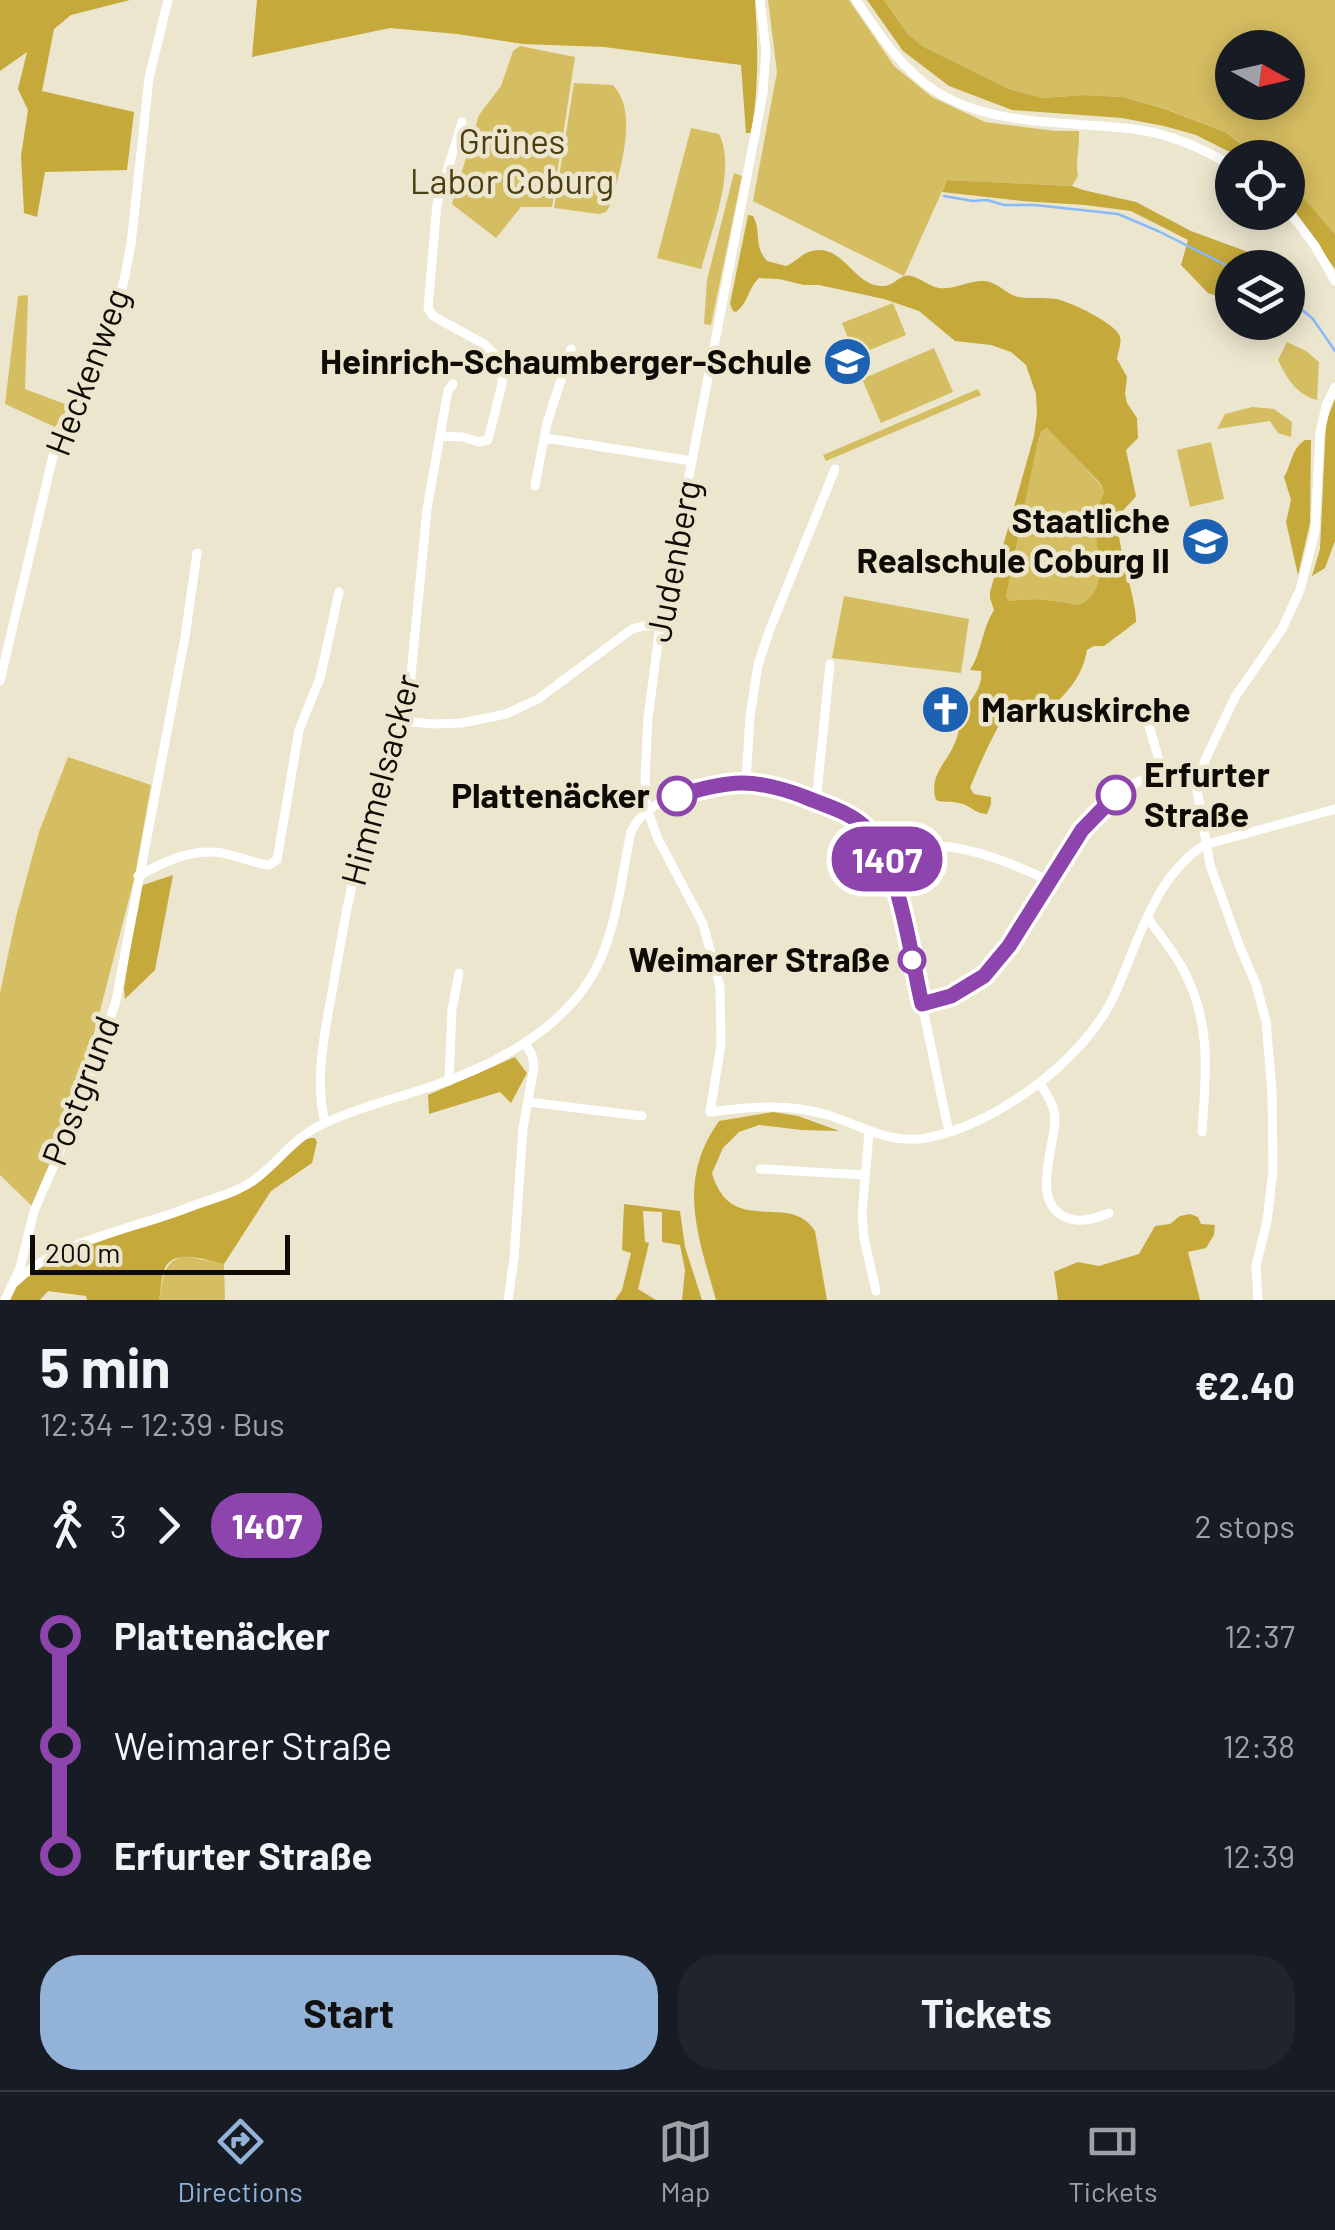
<!DOCTYPE html>
<html lang="en">
<head>
<meta charset="utf-8">
<style>
  :root { --surface:#171b24; --page:#20242c; --text:#f1f3f6; --muted:#9ea1a6; --line:#363941; --accent:#92b2d7 }
  body { margin:0; font-family:Barlow,sans-serif; background:var(--page); color:var(--text); height:100vh; display:flex; flex-direction:column; font-size:38px; white-space:nowrap }
  * { box-sizing:border-box; margin:0 }
  p { font-size:32px; color:var(--muted) }
  .icon { flex:none; width:55px; height:55px; fill:none; stroke:currentColor; stroke-width:2; stroke-linecap:round; stroke-linejoin:round }
  .map { position:relative; height:1300px; overflow:hidden }
  .details { display:flex; flex-direction:column; background:var(--surface); flex:1 }
  .details>* { flex:none }
  .badge { padding:0 20px; border-radius:32px; font-size:35px; line-height:65px }
  .needle { width:65px; rotate:98deg }
  .controls { position:absolute; left:1215px; top:30px; display:grid; gap:20px }
  .controls a { display:grid; place-items:center; width:90px; height:90px; border-radius:50%; background:var(--surface); box-shadow:0 5px 25px #0003; font-size:50px }
  .scale { position:absolute; left:30px; bottom:25px; width:260px; box-sizing:border-box; padding-left:10px; border:5px solid #0e0c05; border-top:0; font-size:28px; line-height:35px; white-space:nowrap; color:#0e0c05; -webkit-text-stroke:8px #ece6ce; paint-order:stroke }
  .map>.badge { position:absolute; translate:-50% -50%; box-shadow:0 0 0 5px #fff }
  .legs { display:flex; align-items:center; gap:15px; height:110px; padding:0 40px; font-size:32px }
  .legs p { margin-inline-start:auto }
  .head { display:flex; align-items:center; justify-content:space-between; height:170px; padding:0 40px }
  h1 { font-size:55px; font-weight:700; line-height:75px }
  .action { display:flex; gap:20px; margin-top:auto; padding:20px 40px }
  .action a { flex:1; height:115px; border-radius:40px; background:var(--accent); color:#111; font-size:40px; font-weight:700; line-height:115px; text-align:center }
  .action a+a { background:var(--page); color:var(--text) }
  ul { padding:0 40px; list-style:none }
  li { display:flex; align-items:center; gap:35px; height:110px; font-size:38px }
  li i { display:grid; place-items:center; width:15px; height:100%; margin:0 12px; background:currentColor }
  li i::after { content:''; width:25px; height:25px; margin:-12px; border:8px solid; border-radius:50%; background:var(--surface) }
  li p { margin-inline-start:auto }
  li:first-child i { background:linear-gradient(#0000 50%,currentColor 0) }
  li:last-child i { background:linear-gradient(currentColor 50%,#0000 0) }
  .tab-bar { display:flex; justify-content:space-around; align-items:center; height:140px; border-top:2px solid var(--line); background:var(--surface); font-size:28px; color:var(--muted) }
  .tab-bar a { display:grid; justify-items:center; gap:5px }
  .tab-bar .on { color:var(--accent) }
  .map>svg:first-child { display:block }
  .green { fill:#d5bd61; fill-rule:evenodd }
  .forest { fill:#c5a93b; fill-rule:evenodd }
  .lines { fill:none; stroke-linecap:round; stroke-linejoin:round }
  .stream { stroke:#89baf8; stroke-width:2.5 }
  .minor { stroke:#fff; stroke-width:9 }
  .line-1-casing { stroke:#fff; stroke-width:22 }
  .line-1 { stroke:#8e44ad; stroke-width:15 }
  .stop-1-dot { fill:#fff; stroke:#8e44ad; stroke-width:5 }
  .labels { text-anchor:middle; stroke-width:9; stroke-linejoin:round; paint-order:stroke }
  .park-label { font-size:35px; fill:#4b3f12; stroke:#ece6ce }
  .poi-label { font-size:35px; font-weight:bold; fill:#0e0c05; stroke:#ece6ce; text-anchor:end }
  .street-label { font-size:35px; fill:#0e0c05; stroke:#ece6ce }
  .stop-label { font-size:35px; font-weight:bold; fill:#0e0c05; stroke:#ece6ce; text-anchor:end }
</style>
</head>
<body>
<div class="map">
<svg width="1335" height="1300" viewBox="0 0 1335 1300">
  <rect width="100%" height="100%" fill="#ece6ce"/>
  <g class="green">
    <path d="M768 0H849L894 66 932 97 985 122 1055 131H1079C1080 147 1075 160 1078 176L1072 186 947 180 904 276 753 201 777 72Z"/>
    <path d="M884 0H1335V234L1288 180V158L1261 157 1225 132 1166 109 1123 97 1085 95 1042 98 1009 89 922 46 907 33ZM1232 48H1288V102H1232Z"/>
    <path d="M520 46 575 57 552 207H521L496 238 452 204 479 115 501 86 513 51Z"/>
    <path d="M574 83 613 85C639 113 620 166 613 200L606 212 599 214 554 208Z"/>
    <path d="M691 128 719 134C737 169 711 232 701 269L657 258Z"/>
    <path d="M734 173 742 176 711 325 704 324 707 280Z"/>
    <path d="M28 295 25 389 70 406 55 427 5 404 18 296Z"/>
    <path d="M893 303 906 335 855 356 842 323Z"/>
    <path d="M1287 342 1306 351 1319 362 1317 400C1297 395 1287 379 1278 360Z"/>
    <path d="M934 348 953 392 881 423 862 379Z"/>
    <path d="M978 389 981 395 826 461 823 455Z"/>
    <path d="M1252 407 1274 409 1292 422 1291 437 1278 433 1270 421 1217 429 1225 414Z"/>
    <path d="M1048 428 1100 484 1104 491C1102 499 1097 506 1096 514 1091 545 1115 590 1078 605 1054 600 1034 597 1010 601L1006 597 1038 441 1041 432Z"/>
    <path d="M1211 442 1224 499 1190 507 1177 450Z"/>
    <path d="M844 596 969 619 961 673 832 658Z"/>
    <path d="M68 757 151 785 135 876 76 1103 33 1207 0 1175V993L16 917 39 832Z"/>
    <path d="M185 1256 224 1264 225 1300H159C163 1280 162 1261 185 1256Z"/>
  </g>
  <g class="forest">
    <path d="M0 0H130L71 15 54 29 42 91 134 112 127 170 45 172 37 217 24 213 21 156 28 110 18 89 27 52 0 71Z"/>
    <path d="M257 0H755C758 46 759 88 751 133H746L741 65 604 47 523 44 457 34 390 28 252 57Z"/>
    <path d="M867 0H884L907 33 922 46 1009 89 1042 98 1085 95 1123 97 1165 109 1225 132 1259 157H1240L1196 135 1164 126 1122 118 1012 110 949 86 903 51Z"/>
    <path d="M947 180 1072 186 1083 190 1136 202 1191 231 1267 259 1274 267 1232 268V301L1208 293 1181 265 1188 240 1131 211 1085 205 1022 201 942 192Z"/>
    <path d="M1288 180 1335 234V269L1288 203Z"/>
    <path d="M748 215 753 216C762 232 753 245 767 261L786 266C796 262 802 253 812 251 844 243 854 288 884 286 894 286 901 273 911 276 921 278 928 286 939 288 954 290 969 280 984 281 998 282 1006 294 1018 297 1030 299 1043 297 1056 299 1069 301 1117 324 1120 337 1122 343 1118 352 1117 359L1127 377 1125 394 1127 403 1137 418 1138 438 1126 450 1136 496C1131 503 1124 508 1120 515 1111 531 1137 597 1136 622L1104 646H1094L1087 650C1082 677 1070 688 1053 707L1048 710C1040 707 1025 698 1017 701 1005 706 975 774 970 788L974 794 991 797V804L987 814C975 814 970 805 959 803 951 801 944 803 936 800 928 774 948 763 956 740 960 729 961 718 966 708 974 695 983 686 981 671L970 670C982 652 982 628 994 610L990 598V592L1034 436 1037 414 1036 394 1026 365 1011 352 991 345 955 341 919 311 884 299 819 285H804L779 279 759 278C748 288 749 302 736 312L733 311 730 304ZM1047 428 1100 483 1104 491C1102 499 1097 506 1096 514 1091 545 1115 590 1078 605 1054 600 1034 597 1010 601L1006 597 1038 441 1041 432Z"/>
    <path d="M1335 399V541L1325 568 1312 576 1320 549 1326 422Z"/>
    <path d="M1305 440H1311L1310 523 1298 575 1286 522 1291 500 1284 477C1292 464 1291 449 1305 440Z"/>
    <path d="M173 875 155 970 125 999 124 988 140 886Z"/>
    <path d="M515 1057 527 1073 511 1103 500 1092 429 1114 428 1095Z"/>
    <path d="M773 1112 798 1116 839 1131 802 1130 759 1125 739 1132 723 1148 712 1173C731 1239 789 1190 815 1231L827 1300H716C698 1235 676 1182 719 1121Z"/>
    <path d="M310 1138H315L317 1142 312 1163 271 1191 224 1264C209 1261 177 1248 166 1266 161 1274 161 1290 159 1300H87L86 1296 48 1291 40 1300H10L17 1286 43 1262 251 1187 298 1142Z"/>
    <path d="M624 1204 680 1211 685 1247 702 1300H682L685 1270 680 1245 662 1242V1212L643 1211 645 1242 649 1243 638 1289 656 1300H615L622 1290 631 1253 622 1250Z"/>
    <path d="M1190 1214 1198 1217 1201 1224 1215 1225 1214 1235 1206 1248 1188 1252 1200 1300H1058L1054 1272 1078 1262 1099 1266 1139 1254 1155 1226 1170 1224 1180 1216Z"/>
  </g>
  <g class="lines">
    <g class="stream">
      <path d="M944 196 973 201 987 200 1004 205H1035L1118 214 1158 231 1232 268"/>
      <path d="M1288 298 1313 319 1335 351"/>
    </g>
    <g class="minor">
      <path d="M760 0 766 50 763 93 660 626 648 718 645 778 647 809 658 839 703 924 720 987 721 1044 710 1112C749 1107 786 1103 824 1114 860 1124 888 1145 927 1138 995 1125 1081 1062 1112 1000 1138 946 1151 880 1204 845L1335 809"/>
      <path d="M856 0C878 33 903 71 937 92 998 129 1072 120 1140 130 1172 135 1204 149 1232 166"/>
      <path d="M1288 210 1315 246 1335 281"/>
      <path d="M440 436 463 437 479 442 488 440 502 384V370L499 359 484 344 433 316 428 308 437 204 462 122"/>
      <path d="M544 440 552 439 692 461"/>
      <path d="M535 486 547 423 571 349"/>
      <path d="M0 681 53 456 90 381 123 285 131 245 149 78 168 0"/>
      <path d="M1147 719 1163 774"/>
      <path d="M404 721 432 724 462 723 506 714 538 699 632 629 643 626H660"/>
      <path d="M746 782 750 716 758 665 770 629 835 469"/>
      <path d="M816 802 830 664"/>
      <path d="M884 851C902 849 920 845 938 846 977 848 1015 865 1050 881"/>
      <path d="M138 876C164 862 191 848 222 853 238 856 253 863 269 865L277 860 299 730 320 678 339 592"/>
      <path d="M1147 917C1159 934 1173 951 1183 969 1212 1023 1206 1074 1202 1132"/>
      <path d="M922 1004C945 999 966 991 984 976 1048 918 1087 745 1199 779"/>
      <path d="M449 1081 452 1010 459 973"/>
      <path d="M1040 1083C1046 1094 1055 1106 1055 1119 1055 1147 1031 1198 1063 1216 1078 1224 1094 1219 1109 1213"/>
      <path d="M528 1102 642 1116"/>
      <path d="M325 1123C314 1080 325 1030 333 987 344 921 356 856 376 792 385 763 400 736 408 706L427 509 448 390 453 384"/>
      <path d="M869 1132 862 1215 864 1238 876 1291"/>
      <path d="M760 1169 864 1175"/>
      <path d="M14 1283C58 1240 131 1230 187 1208 210 1199 238 1193 257 1178 279 1161 295 1137 321 1125 360 1106 403 1097 444 1082 506 1060 574 1021 601 958 618 918 622 874 631 832 646 799 688 791 721 785 765 776 853 806 879 843 894 865 897 897 904 923 920 992 934 1062 949 1132"/>
      <path d="M5 1300 20 1268 34 1211 81 1103 116 1001 185 637 197 553"/>
      <path d="M508 1300 514 1259 523 1128 534 1067 532 1055 525 1043"/>
      <path d="M1258 1300 1256 1266 1267 1221 1273 1170 1272 1091 1266 1021 1256 984 1241 950 1210 865 1197 790 1205 760 1235 697 1282 629 1300 590 1315 532 1320 433 1326 406 1335 387"/>
    </g>
  </g>
  <g class="lines">
    <defs>
      <path id="line-1" d="M677 796C729 780 753 777 805 797 826 806 851 812 867 829 899 861 911 958 922 1004L951 996 984 976 1009 946 1082 830 1116 795"/>
    </defs>
    <use href="#line-1" class="line-1-casing"/>
    <use href="#line-1" class="line-1"/>
  </g>
  <defs>
    <symbol id="school-disc" viewBox="-11 -11 22 22"><circle r="9.5" fill="#1d62b2" stroke="#ece6ce"/><path d="M0-5L7-2L0 1L-7-2ZM-4 1L0 2.5L4 1V4Q0 6-4 4Z" fill="#fff"/></symbol>
    <symbol id="church-disc" viewBox="-11 -11 22 22"><circle r="9.5" fill="#1d62b2" stroke="#ece6ce"/><path d="M-1.2-6h2.4v3.5h3.3v2.4h-3.3V6h-2.4V-.1h-3.3v-2.4h3.3Z" fill="#fff"/></symbol>
  </defs>
  <g fill-rule="evenodd">
    <use href="#school-disc" x="820" y="334" width="55" height="55"/>
    <use href="#school-disc" x="1178" y="514" width="55" height="55"/>
    <use href="#church-disc" x="918" y="682" width="55" height="55"/>
  </g>
  <g class="stop-1-dot">
    <circle cx="1116" cy="795" r="18"/>
    <circle cx="677" cy="796" r="18"/>
    <circle cx="912" cy="960" r="12"/>
  </g>
  <g class="labels">
    <g class="park-label">
      <text x="512" y="154">Grünes<tspan x="512" dy="40">Labor Coburg</tspan></text>
    </g>
    <g class="poi-label">
      <text x="812" y="374">Heinrich-Schaumberger-Schule</text>
      <text x="1170" y="533">Staatliche<tspan x="1170" dy="40">Realschule Coburg II</tspan></text>
      <text x="981" y="722" text-anchor="start">Markuskirche</text>
    </g>
    <g class="street-label">
      <text transform="translate(88 372) rotate(-69)" y="12">Heckenweg</text>
      <text transform="translate(674 561) rotate(-79)" y="12">Judenberg</text>
      <text transform="translate(381 780) rotate(-75)" y="12">Himmelsacker</text>
      <text transform="translate(81 1091) rotate(-69)" y="12">Postgrund</text>
    </g>
    <g class="stop-label">
      <text x="1144" y="787" text-anchor="start">Erfurter<tspan x="1144" dy="40">Straße</tspan></text>
      <text x="650" y="808">Plattenäcker</text>
      <text x="890" y="972">Weimarer Straße</text>
    </g>
  </g>
</svg>
<div class="controls">
<a><svg class="needle" viewBox="-14 -14 28 28"><path d="M0-13l5 13h-10z" fill="#e53935"/><path d="M0 13l5-13h-10z" fill="#9ea1a6"/></svg></a>
<a><svg class="icon" aria-label="locate" viewBox="0 0 24 24"><circle cx="12" cy="12" r="6"/><path d="M12 2v4M12 18v4M2 12h4M18 12h4"/></svg></a>
<a><svg class="icon" aria-label="layers" viewBox="0 0 24 24"><path d="M12 4l9 5-9 5-9-5zM3 14l9 5 9-5"/></svg></a>
</div>
<div class="scale">200 m</div>
<b class="badge" style="left:887px;top:859px;background:#8e44ad;color:#fff">1407</b>
</div>
<section class="details">
<div class="head"><div><h1>5 min</h1><p>12:34 – 12:39 · Bus</p></div><b>€2.40</b></div>
<div class="legs"><svg class="icon" aria-label="walk" viewBox="0 0 24 24"><circle cx="13" cy="4" r="2"/><path d="M13 8l-2 6 4 7M11 14l-3 7M7 12l3-4h3l4 4"/></svg>3<svg class="icon" aria-label="forward" viewBox="0 0 24 24"><path d="M9 5l7 7-7 7"/></svg><b class="badge" style="background:#8e44ad;color:#fff">1407</b><p>2 stops</p></div>
<ul>
<li><i style="color:#8e44ad"></i><b>Plattenäcker</b><p>12:37</p></li>
<li><i style="color:#8e44ad"></i><span>Weimarer Straße</span><p>12:38</p></li>
<li><i style="color:#8e44ad"></i><b>Erfurter Straße</b><p>12:39</p></li>
</ul>
<div class="action"><a>Start</a><a>Tickets</a></div>
</section>
<nav class="tab-bar">
<a class="on"><svg class="icon" aria-label="directions" viewBox="0 0 24 24"><path d="M12 3l9 9-9 9-9-9zM9 14v-3h6M13 9l2 2-2 2"/></svg>Directions</a>
<a><svg class="icon" aria-label="map" viewBox="0 0 24 24"><path d="M3 6l6-2 6 2 6-2v14l-6 2-6-2-6 2zM9 4v14M15 6v14"/></svg>Map</a>
<a><svg class="icon" aria-label="tickets" viewBox="0 0 24 24"><path d="M3 7h18v10H3zM15 7v10"/></svg>Tickets</a>
</nav>
</body>
</html>
